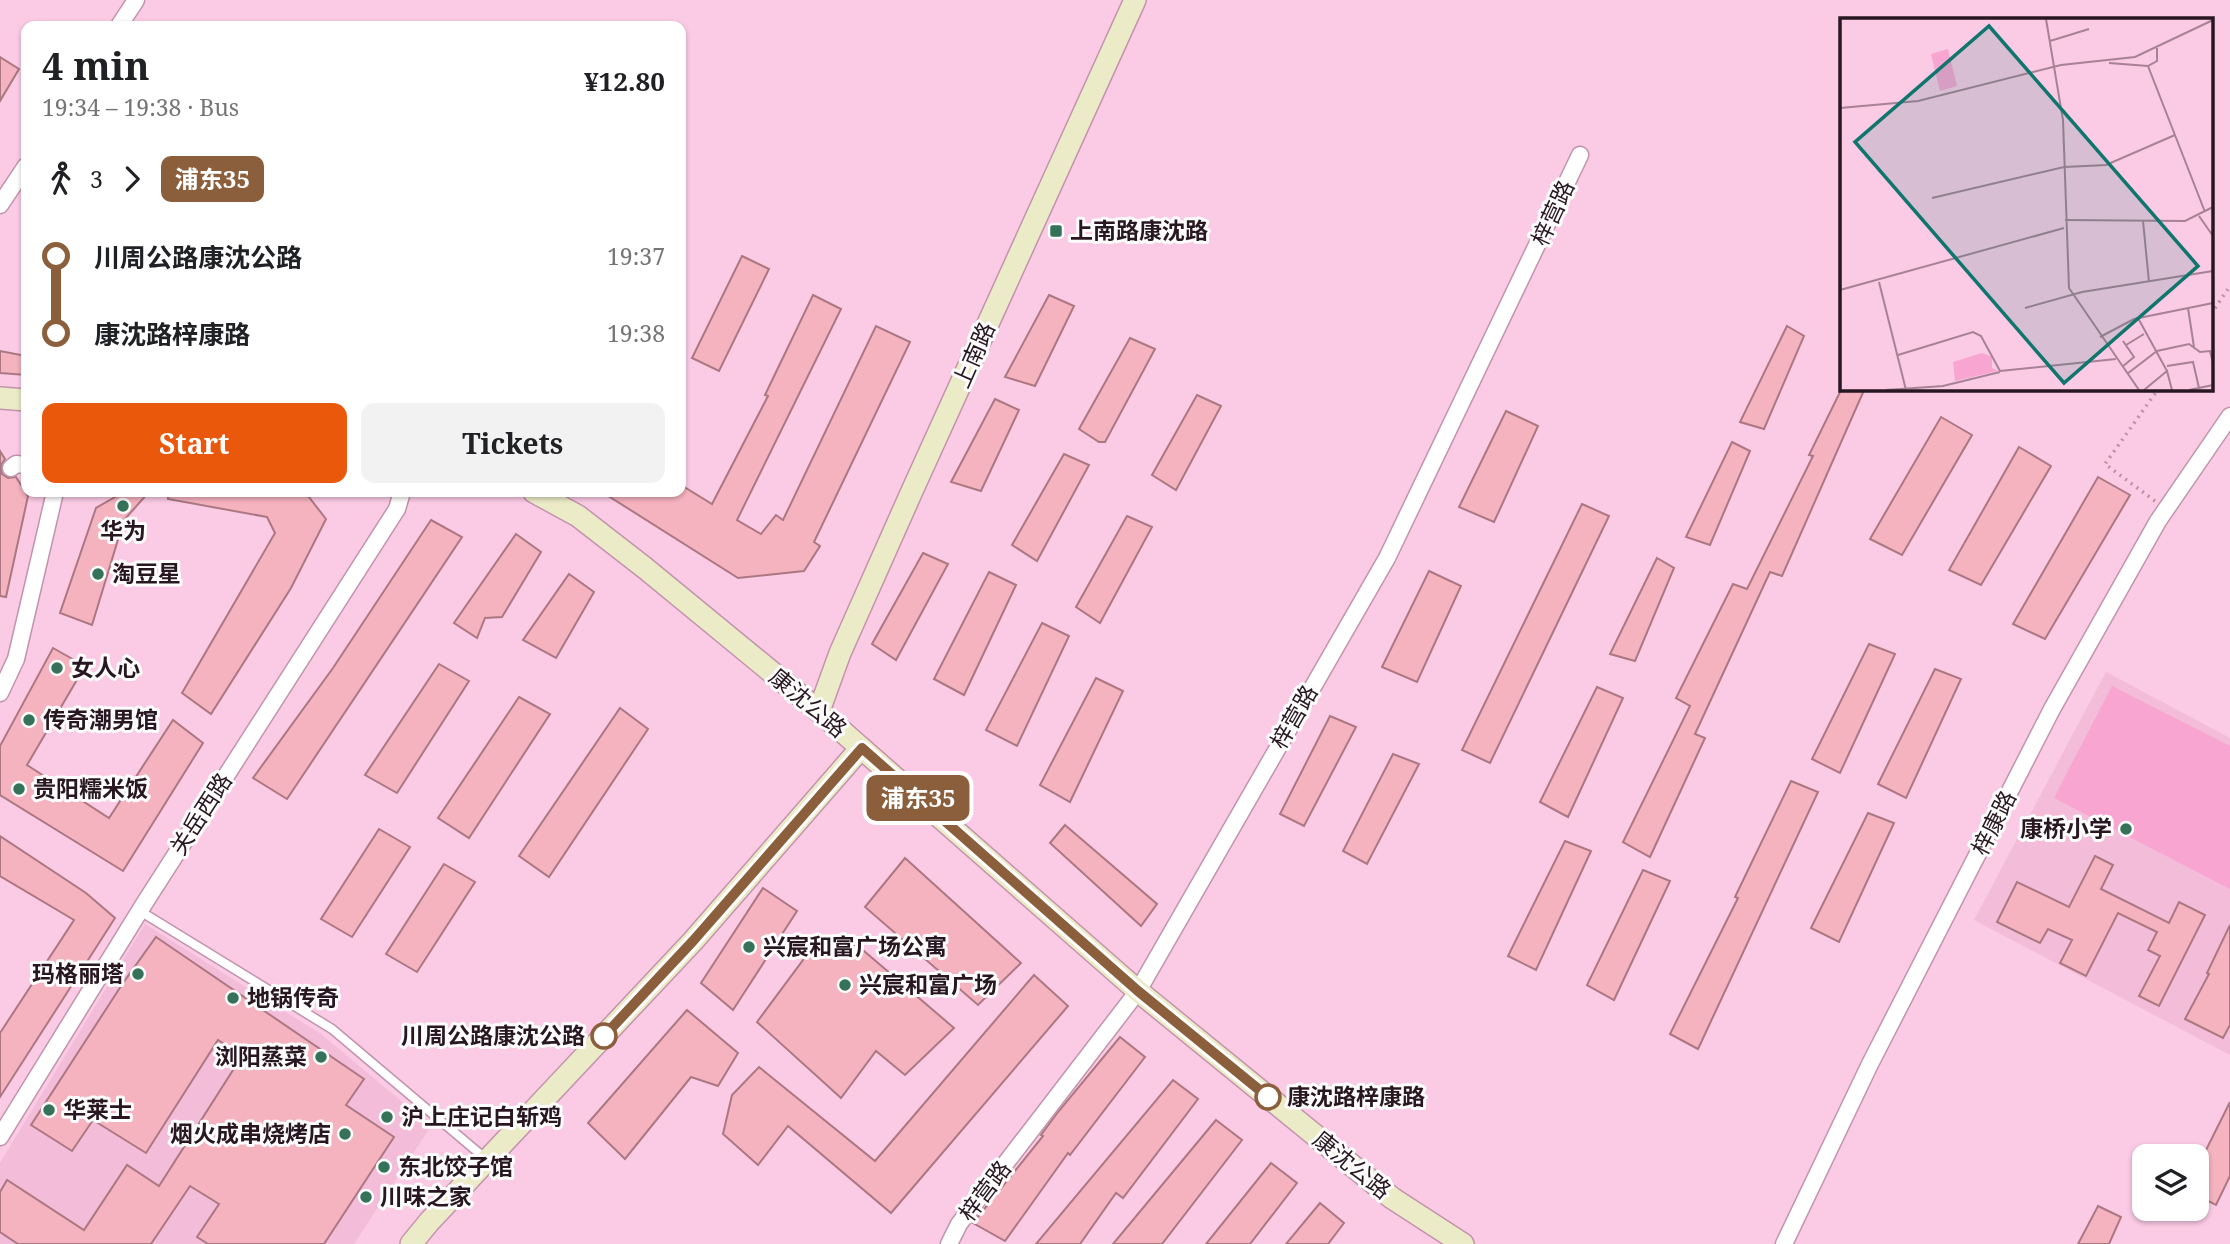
<!DOCTYPE html>
<html lang="en">
<head>
<meta charset="utf-8">
<style>
  :root { --surface:#fff; --page:#f2f2f2; --text:#202124; --muted:#757577; --accent:#ea580c }
  body { margin:0; font-family:"Noto Serif","Noto Sans SC",serif; background:var(--page); color:var(--text); height:100vh; display:flex; flex-direction:column; font-size:26px; white-space:nowrap }
  * { box-sizing:border-box; margin:0 }
  p { font-size:23px; color:var(--muted) }
  .icon { flex:none; width:38px; height:38px; fill:none; stroke:currentColor; stroke-width:2; stroke-linecap:round; stroke-linejoin:round }
  .map { position:relative; flex:1; overflow:hidden }
  .sheet { position:absolute; left:21px; top:21px; width:665px; height:476px; display:flex; flex-direction:column; background:var(--surface); border-radius:14px; box-shadow:0 2px 5px #0004 }
  .sheet>* { flex:none }
  .badge { padding:0 14px; border-radius:10px; font-size:24px; line-height:46px }
  .fabs { position:absolute; left:2132px; top:1144px; display:grid; gap:14px }
  .fabs a { display:grid; place-items:center; width:77px; height:77px; border-radius:14px; background:var(--surface); box-shadow:0 2px 5px #0004; font-size:35px }
  .map>.badge { position:absolute; translate:-50% -50%; box-shadow:0 0 0 4px #fff }
  .legs { display:flex; align-items:center; gap:10px; height:77px; padding:0 21px; font-size:23px }
  .legs p { margin-inline-start:auto }
  .head { display:flex; align-items:center; justify-content:space-between; height:119px; padding:0 21px }
  h1 { font-size:38px; font-weight:700; line-height:52px }
  .action { display:flex; gap:14px; margin-top:auto; padding:14px 21px }
  .action a { flex:1; height:80px; border-radius:14px; background:var(--accent); color:#fff; font-size:28px; font-weight:700; line-height:80px; text-align:center }
  .action a+a { background:var(--page); color:var(--text) }
  ul { padding:0 21px; list-style:none }
  li { display:flex; align-items:center; gap:24px; height:77px; font-size:26px }
  li i { display:grid; place-items:center; width:10px; height:100%; margin:0 9px; background:currentColor }
  li i::after { content:''; width:18px; height:18px; margin:-9px; border:5px solid; border-radius:50%; background:var(--surface) }
  li p { margin-inline-start:auto }
  li:first-child i { background:linear-gradient(#0000 50%,currentColor 0) }
  li:last-child i { background:linear-gradient(currentColor 50%,#0000 0) }
  .map>svg:first-child { display:block }
  .built { fill:#f3bcd8 }
  .green { fill:#f8a5d2 }
  .building { fill:#f5b2bf; stroke:#ab7882; stroke-width:2 }
  .lines { fill:none; stroke-linecap:round; stroke-linejoin:round }
  .lane-casing { stroke:#c294ac; stroke-width:11 }
  .street-casing { stroke:#c294ac; stroke-width:19 }
  .secondary-casing { stroke:#c294ac; stroke-width:24 }
  .path { stroke:#ba93a7; stroke-width:3.5; stroke-dasharray:2 5; stroke-linecap:butt }
  .lane { stroke:#fff; stroke-width:8 }
  .street { stroke:#fff; stroke-width:16 }
  .secondary { stroke:#ecebc8; stroke-width:21 }
  .line-1-casing { stroke:#fff; stroke-width:16 }
  .line-1 { stroke:#8b5e3c; stroke-width:10 }
  .poi-dot { fill:#36715a; stroke:#fcfcfc; stroke-width:2.5 }
  .stop-1-dot { fill:#fff; stroke:#8b5e3c; stroke-width:3.5 }
  .labels { text-anchor:middle; stroke-width:6; stroke-linejoin:round; paint-order:stroke }
  .street-label { font-size:23px; fill:#281720; stroke:#fcfcfc }
  .poi-label { font-size:23px; font-weight:bold; fill:#281720; stroke:#fcfcfc; text-anchor:start }
  .stop-label { font-size:23px; font-weight:bold; fill:#281720; stroke:#fcfcfc; text-anchor:end }
  .inset-road { fill:none; stroke:#a78296; stroke-width:2 }
  .view { fill:#0f766e; fill-opacity:0.15; stroke:#0f766e; stroke-width:3.5 }
  .inset-edge { fill:none; stroke:#281720; stroke-width:3.5 }
</style>
</head>
<body>
<div class="map">
<svg width="2230" height="1244" viewBox="0 0 2230 1244">
  <rect width="100%" height="100%" fill="#fbcae4"/>
  <g class="built">
    <path d="M2106 672 2230 738V1055L1974 920Z"/>
    <path d="M145 924 321 1034 431 1126 354 1244H0V1163Z"/>
  </g>
  <path class="green" d="M2112 686 2230 746V889L2054 798Z"/>
  <g class="building">
    <path d="M0 57 19 69 0 101Z"/>
    <path d="M742 256 769 269 719 371 692 358Z"/>
    <path d="M813 295 841 309 737 520 761 534 776 515 783 520 876 326 910 342 814 542 820 546 804 571 738 578 602 492H681V485L712 504 768 396 765 395Z"/>
    <path d="M1049 295 1074 306 1035 386 1005 377Z"/>
    <path d="M1787 326 1804 336 1764 429 1740 422Z"/>
    <path d="M1130 338 1155 349 1105 442H1099L1079 429Z"/>
    <path d="M0 351 26 356V375L0 373Z"/>
    <path d="M1842 388H1865L1782 576 1770 572 1695 734 1705 738 1650 857 1623 842 1690 706 1676 698 1733 584 1747 589 1813 456 1809 455Z"/>
    <path d="M1197 395 1221 406 1176 490 1152 475Z"/>
    <path d="M995 399 1019 410 981 491 951 482Z"/>
    <path d="M1506 411 1538 426 1494 522 1459 507Z"/>
    <path d="M1941 417 1972 435 1902 555 1870 539Z"/>
    <path d="M1732 442 1750 451 1710 545 1686 537Z"/>
    <path d="M2019 447 2051 466 1981 585 1949 570Z"/>
    <path d="M0 451 5 459 1 465 2 474 8 478 16 477 28 496 6 597 0 596Z"/>
    <path d="M1064 454 1089 465 1037 561 1012 545Z"/>
    <path d="M2098 477 2130 495 2045 639 2013 624Z"/>
    <path d="M124 492H149L124 520 92 625 60 613 96 508Z"/>
    <path d="M169 492H305L326 519 291 588 211 714 182 693 275 533 267 517 168 499Z"/>
    <path d="M1582 504 1609 516 1490 763 1462 750Z"/>
    <path d="M1127 516 1152 527 1100 623 1076 607Z"/>
    <path d="M431 520 462 537 287 799 253 778 333 668Z"/>
    <path d="M516 534 541 552 502 617 485 618 477 638 454 623Z"/>
    <path d="M923 553 948 564 896 660 872 644Z"/>
    <path d="M1657 558 1674 568 1635 661 1610 654Z"/>
    <path d="M1429 571 1461 586 1417 682 1382 667Z"/>
    <path d="M989 572 1016 585 964 695 934 679Z"/>
    <path d="M569 574 594 592 556 658 523 640Z"/>
    <path d="M1042 623 1069 636 1017 746 986 730Z"/>
    <path d="M1869 644 1895 654 1840 773 1812 759Z"/>
    <path d="M53 648 85 666 27 765 109 818 173 720 203 743 123 871 0 795V746Z"/>
    <path d="M439 664 469 681 397 793 365 775Z"/>
    <path d="M1935 669 1961 679 1906 798 1878 784Z"/>
    <path d="M1096 678 1123 691 1070 802 1040 785Z"/>
    <path d="M1597 687 1623 698 1568 817 1540 802Z"/>
    <path d="M519 697 550 714 469 838 438 818Z"/>
    <path d="M620 708 648 729 549 877 519 856Z"/>
    <path d="M1330 716 1356 727 1304 826 1280 814Z"/>
    <path d="M1393 754 1419 764 1367 864 1343 851Z"/>
    <path d="M1791 781 1818 792 1698 1049 1670 1034 1738 898 1735 897Z"/>
    <path d="M1868 813 1894 823 1839 942 1811 928Z"/>
    <path d="M1065 825 1157 904 1141 926 1050 843Z"/>
    <path d="M379 829 410 847 352 937 321 919Z"/>
    <path d="M0 836 86 893 115 918 0 1097V1033L74 920 0 876Z"/>
    <path d="M1565 841 1591 851 1536 970 1508 956Z"/>
    <path d="M2095 856 2113 865 2101 889 2169 923 2179 902 2205 915 2159 1006 2139 996 2160 956 2148 950 2157 932 2118 913 2086 976 2060 963 2072 940 2048 929 2040 943 1997 922 2017 882 2069 907Z"/>
    <path d="M905 858 1021 963 978 1005 865 907Z"/>
    <path d="M444 864 475 882 417 972 386 954Z"/>
    <path d="M1643 870 1670 881 1614 1000 1587 985Z"/>
    <path d="M763 888 797 911 733 1010 701 983Z"/>
    <path d="M2230 925V1025L2223 1038 2185 1019 2209 974 2207 973Z"/>
    <path d="M156 937 364 1079 346 1105 394 1137 324 1244H208L197 1237 219 1204 190 1186 151 1244H18L0 1232V1192L7 1180 84 1230 127 1165 159 1186 242 1056 218 1040 146 1153 93 1120 72 1151 31 1125 123 983Z"/>
    <path d="M857 945 954 1028 905 1075 876 1051 841 1098 757 1022 812 948Z"/>
    <path d="M1034 975 1068 1006 891 1213 788 1126 758 1165 723 1134 732 1095 759 1067 875 1161Z"/>
    <path d="M687 1010 738 1053 718 1086 691 1077 625 1159 588 1123Z"/>
    <path d="M1120 1037 1145 1057 1070 1155 1068 1153 1005 1241 973 1223 1043 1136 1041 1135 1058 1112Z"/>
    <path d="M1173 1080 1198 1099 1123 1198 1116 1193 1080 1244H1036Z"/>
    <path d="M2230 1102V1176L2216 1205 2196 1195V1170Z"/>
    <path d="M1216 1120 1242 1140 1162 1244H1113Z"/>
    <path d="M1271 1163 1297 1183 1250 1244H1206Z"/>
    <path d="M1320 1203 1344 1223 1328 1244H1286Z"/>
    <path d="M2098 1206 2121 1217 2109 1244H2078Z"/>
  </g>
  <g class="lines">
    <defs>
      <path id="lane" d="M140 911 332 1029 486 1159"/>
      <g id="street">
        <path d="M119 26 136 0"/>
        <path d="M0 205 26 166"/>
        <path d="M11 468 16 464 26 465"/>
        <path d="M0 693 16 659 55 492"/>
        <path d="M0 1137 144 904 397 509 402 492"/>
        <path d="M949 1244 959 1224 1138 991 1387 558 1580 155"/>
        <path d="M1784 1244 1870 1064 2052 709 2158 521 2230 416"/>
      </g>
      <g id="secondary">
        <path d="M0 398 26 400"/>
        <path d="M534 492 578 516 645 568 819 711 1138 991 1392 1198 1463 1244"/>
        <path d="M819 711 840 653 912 491 1135 0"/>
        <path d="M411 1244 429 1222 693 941 861 748"/>
      </g>
    </defs>
    <use href="#lane" class="lane-casing"/>
    <use href="#street" class="street-casing"/>
    <use href="#secondary" class="secondary-casing"/>
    <g class="path">
      <path d="M2211 314 2230 286"/>
      <path d="M2155 501 2105 464 2159 388"/>
    </g>
    <use href="#lane" class="lane"/>
    <use href="#street" class="street"/>
    <use href="#secondary" class="secondary"/>
  </g>
  <g class="lines">
    <defs>
      <path id="line-1" d="M604 1036 693 941 862 748 1138 991 1268 1097"/>
    </defs>
    <use href="#line-1" class="line-1-casing"/>
    <use href="#line-1" class="line-1"/>
  </g>
  <g class="poi-dot">
    <rect x="1049" y="224" width="14" height="14" rx="3.5"/>
    <circle cx="123" cy="506" r="7"/>
    <circle cx="98" cy="574" r="7"/>
    <circle cx="57" cy="668" r="7"/>
    <circle cx="29" cy="720" r="7"/>
    <circle cx="19" cy="789" r="7"/>
    <circle cx="2126" cy="829" r="7"/>
    <circle cx="749" cy="947" r="7"/>
    <circle cx="138" cy="974" r="7"/>
    <circle cx="845" cy="985" r="7"/>
    <circle cx="233" cy="998" r="7"/>
    <circle cx="321" cy="1057" r="7"/>
    <circle cx="49" cy="1110" r="7"/>
    <circle cx="387" cy="1117" r="7"/>
    <circle cx="345" cy="1134" r="7"/>
    <circle cx="384" cy="1167" r="7"/>
    <circle cx="366" cy="1197" r="7"/>
  </g>
  <g class="stop-1-dot">
    <circle cx="604" cy="1036" r="12"/>
    <circle cx="1268" cy="1097" r="12"/>
  </g>
  <g class="labels">
    <g class="street-label">
      <text transform="translate(1553 213) rotate(-65)" y="8">梓营路</text>
      <text transform="translate(974 355) rotate(-66)" y="8">上南路</text>
      <text transform="translate(808 703) rotate(40)" y="8">康沈公路</text>
      <text transform="translate(1294 717) rotate(-60)" y="8">梓营路</text>
      <text transform="translate(201 814) rotate(-57)" y="8">关岳西路</text>
      <text transform="translate(1994 823) rotate(-63)" y="8">梓康路</text>
      <text transform="translate(1352 1165) rotate(39)" y="8">康沈公路</text>
      <text transform="translate(985 1191) rotate(-53)" y="8">梓营路</text>
    </g>
    <g class="poi-label">
      <text x="1070" y="239">上南路康沈路</text>
      <text x="123" y="539" text-anchor="middle">华为</text>
      <text x="112" y="582">淘豆星</text>
      <text x="71" y="676">女人心</text>
      <text x="43" y="728">传奇潮男馆</text>
      <text x="33" y="797">贵阳糯米饭</text>
      <text x="2112" y="837" text-anchor="end">康桥小学</text>
      <text x="763" y="955">兴宸和富广场公寓</text>
      <text x="124" y="982" text-anchor="end">玛格丽塔</text>
      <text x="859" y="993">兴宸和富广场</text>
      <text x="247" y="1006">地锅传奇</text>
      <text x="307" y="1065" text-anchor="end">浏阳蒸菜</text>
      <text x="63" y="1118">华莱士</text>
      <text x="401" y="1125">沪上庄记白斩鸡</text>
      <text x="331" y="1142" text-anchor="end">烟火成串烧烤店</text>
      <text x="398" y="1175">东北饺子馆</text>
      <text x="380" y="1205">川味之家</text>
    </g>
    <g class="stop-label">
      <text x="585" y="1044">川周公路康沈公路</text>
      <text x="1287" y="1105" text-anchor="start">康沈路梓康路</text>
    </g>
  </g>
  <g transform="translate(1840 18)">
    <rect width="373" height="373" fill="#fbcae4"/>
    <path d="M108 31 117 68 100 73 91 36ZM142 335 152 339V350L158 353 115 363 113 344Z" fill="#f8a5d2"/>
    <path class="inset-road" d="M206 1 223 102 229 270 299 372M210 23 249 11M269 45 308 48 317 43V30M308 48 365 194M0 90 78 83 221 47 295 39 373 2M92 180 224 149 266 147 335 117M359 198 373 218M225 202 345 203 373 189M303 203 309 264M39 264 66 372M0 272 224 210M185 290 242 274 373 253M348 290 354 329M298 300 327 353M260 319 294 301 373 285M286 327 304 316M58 337 133 314 141 318 160 353M327 348 353 344 359 370M282 349 294 339 283 323M160 353 276 341M287 356 317 333 349 326 360 334 370 333 373 345M46 372 103 368 160 354M304 372 327 353 332 372M349 372 373 367"/>
    <path class="view" d="M149 8 358 248 224 365 15 124Z"/>
    <rect width="373" height="373" class="inset-edge"/>
  </g>
</svg>
<div class="fabs">
<a><svg class="icon" aria-label="layers" viewBox="0 0 24 24"><path d="M12 4l9 5-9 5-9-5zM3 14l9 5 9-5"/></svg></a>
</div>
<b class="badge" style="left:918px;top:798px;background:#8b5e3c;color:#fff">浦东35</b>
<section class="sheet">
<div class="head"><div><h1>4 min</h1><p>19:34 – 19:38 · Bus</p></div><b>¥12.80</b></div>
<div class="legs"><svg class="icon" aria-label="walk" viewBox="0 0 24 24"><circle cx="13" cy="4" r="2"/><path d="M13 8l-2 6 4 7M11 14l-3 7M7 12l3-4h3l4 4"/></svg>3<svg class="icon" aria-label="forward" viewBox="0 0 24 24"><path d="M9 5l7 7-7 7"/></svg><b class="badge" style="background:#8b5e3c;color:#fff">浦东35</b></div>
<ul>
<li><i style="color:#8b5e3c"></i><b>川周公路康沈公路</b><p>19:37</p></li>
<li><i style="color:#8b5e3c"></i><b>康沈路梓康路</b><p>19:38</p></li>
</ul>
<div class="action"><a>Start</a><a>Tickets</a></div>
</section>
</div>
</body>
</html>
